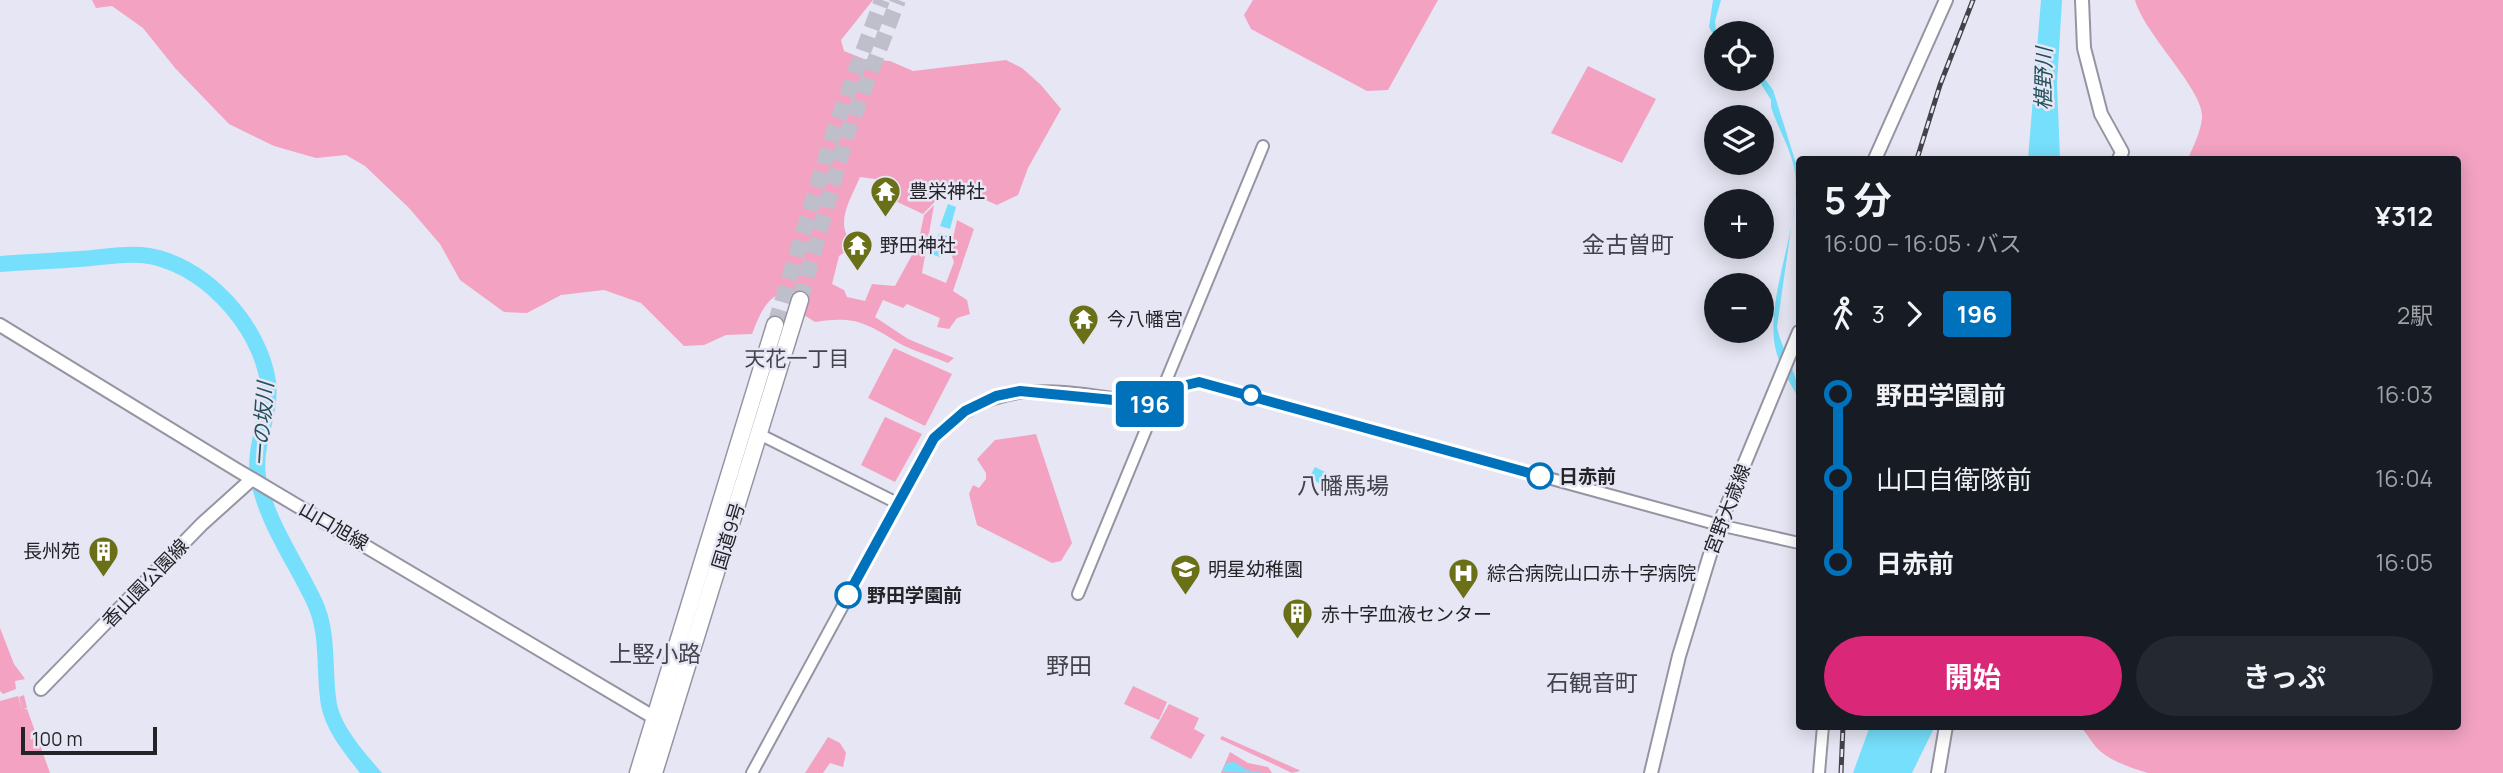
<!DOCTYPE html>
<html lang="ja">
<head>
<meta charset="utf-8">
<style>
  :root { --surface:#171b24; --page:#242831; --text:#f1f3f6; --muted:#9ea1a6; --accent:#db2777 }
  body { margin:0; font-family:Manrope,"Noto Sans JP",sans-serif; background:var(--page); color:var(--text); height:100vh; display:flex; flex-direction:column; font-size:26px; white-space:nowrap }
  * { box-sizing:border-box; margin:0 }
  p { font-size:23px; color:var(--muted) }
  .icon { flex:none; width:38px; height:38px; fill:none; stroke:currentColor; stroke-width:2; stroke-linecap:round; stroke-linejoin:round }
  .map { position:relative; flex:1; overflow:hidden }
  .details { position:absolute; left:1796px; top:156px; width:665px; height:574px; display:flex; flex-direction:column; background:var(--surface); border-radius:7px; box-shadow:0 4px 18px #0003 }
  .details>* { flex:none }
  .badge { padding:0 14px; border-radius:5px; font-size:24px; line-height:46px }
  .tools { position:absolute; left:1704px; top:21px; display:grid; gap:14px }
  .tools a { display:grid; place-items:center; width:70px; height:70px; border-radius:50%; background:var(--surface); box-shadow:0 4px 18px #0003; font-size:35px }
  .scale { position:absolute; left:21px; bottom:18px; width:136px; box-sizing:border-box; padding-left:7px; border:4px solid #232328; border-top:0; font-size:19px; line-height:24px; white-space:nowrap; color:#232328; -webkit-text-stroke:5px #e6e6f4; paint-order:stroke }
  .map>.badge { position:absolute; translate:-50% -50%; box-shadow:0 0 0 4px #fff }
  .legs { display:flex; align-items:center; gap:10px; height:77px; padding:0 28px; font-size:23px }
  .legs p { margin-inline-start:auto }
  .headline { display:flex; align-items:center; justify-content:space-between; height:119px; padding:0 28px }
  h1 { font-size:38px; font-weight:700; line-height:52px }
  .cta { display:flex; gap:14px; margin-top:auto; padding:14px 28px }
  .cta a { flex:1; height:80px; border-radius:42px; background:var(--accent); color:#fff; font-size:28px; font-weight:700; line-height:80px; text-align:center }
  .cta a+a { background:var(--page); color:var(--text) }
  ul { padding:0 28px; list-style:none }
  li { display:flex; align-items:center; gap:24px; height:84px; font-size:26px }
  li i { display:grid; place-items:center; width:10px; height:100%; margin:0 9px; background:currentColor }
  li i::after { content:''; width:18px; height:18px; margin:-9px; border:5px solid; border-radius:50%; background:var(--surface) }
  li p { margin-inline-start:auto }
  li:first-child i { background:linear-gradient(#0000 50%,currentColor 0) }
  li:last-child i { background:linear-gradient(currentColor 50%,#0000 0) }
  .map>svg:first-child { display:block }
  .green { fill:#f3a2c2 }
  .water { fill:#76dffb }
  .lines { fill:none; stroke-linecap:round; stroke-linejoin:round }
  .river { stroke:#76dffb; stroke-width:16 }
  .highway-tunnel { stroke:#bfbfcb; stroke-width:16; stroke-dasharray:16 8; stroke-linecap:butt }
  .minor-casing { stroke:#9595a2; stroke-width:14 }
  .major-casing { stroke:#9595a2; stroke-width:16 }
  .highway-casing { stroke:#9595a2; stroke-width:19 }
  .minor { stroke:#fff; stroke-width:10 }
  .major { stroke:#fff; stroke-width:12 }
  .highway { stroke:#fff; stroke-width:16 }
  .rail-casing { stroke:#424248; stroke-width:5 }
  .rail { stroke:#e6e6f4; stroke-width:2.5; stroke-dasharray:8; stroke-linecap:butt }
  .line-1-casing { stroke:#fff; stroke-width:16 }
  .line-1 { stroke:#0072bc; stroke-width:10 }
  .stop-1-dot { fill:#fff; stroke:#0072bc; stroke-width:3.5 }
  .labels { text-anchor:middle; stroke-width:5; stroke-linejoin:round; paint-order:stroke }
  .poi-label { font-size:19px; fill:#232328; stroke:#e6e6f4; text-anchor:start }
  .stop-label { font-size:19px; font-weight:bold; fill:#232328; stroke:#e6e6f4; text-anchor:start }
  .street-label { font-size:19px; fill:#232328; stroke:#e6e6f4 }
  .water-label { font-size:21px; font-style:italic; fill:#23525d; stroke:#e6e6f4 }
  .neighbourhood-label { font-size:21px; fill:#43434e; stroke:#e6e6f4 }
  .quarter-label { font-size:23px; fill:#43434e; stroke:#e6e6f4 }
</style>
</head>
<body>
<div class="map">
<svg width="2503" height="773" viewBox="0 0 2503 773">
  <rect width="100%" height="100%" fill="#e6e6f4"/>
  <g class="green">
    <path d="M92 0H873L841 40 844 51 864 59 890 61 913 71 1006 60 1022 68 1041 85 1061 109 1028 168 1018 195 997 205 951 185 923 214 891 199 889 181 860 177C851 199 832 226 855 245L839 256 832 284 844 290 847 297 865 301 872 284 895 286 918 244 924 215 934 205 922 273 946 283 954 262 950 251 957 220 974 229 953 291 967 300 970 314 957 318 949 329 937 327 940 318 907 304 903 308 883 300 875 317 908 339 954 358 948 363C932 356 912 351 897 342 865 322 853 316 815 322L804 315 807 294C773 285 763 305 752 334L726 335 704 345 684 346 641 303 604 290 561 295 527 313 504 312 460 280 440 244 409 208 365 166 346 155 316 158 274 146 229 124 175 68 143 28 112 6 96 8Z"/>
    <path d="M1253 0H1438L1388 90 1367 91 1251 29 1244 15Z"/>
    <path d="M2135 0H2503V773H2148C2131 768 2109 761 2096 747 2089 739 2088 733 2078 726H2457V159H2188C2193 147 2201 131 2202 118 2205 91 2144 34 2135 0Z"/>
    <path d="M1588 66 1656 99 1622 163 1551 133Z"/>
    <path d="M894 348 952 374 925 426 868 398Z"/>
    <path d="M885 417 922 434 895 482 861 465Z"/>
    <path d="M1036 434 1072 543 1061 561 1052 563 977 525 969 494 973 485 979 488 986 479V473L977 459 995 440Z"/>
    <path d="M0 628 14 664 25 679 15 681 16 689 3 694 0 691Z"/>
    <path d="M1133 686 1167 702 1159 720 1124 704Z"/>
    <path d="M24 695 27 708 23 709H27L50 773H0V701L18 696 22 710 19 697Z"/>
    <path d="M1169 704 1199 718 1194 729 1205 735 1191 759 1150 738Z"/>
    <path d="M1222 736 1299 770 1300 771 1292 773 1220 739Z"/>
    <path d="M828 737 840 743 846 753 843 767 830 763 823 773H805Z"/>
    <path d="M1230 752 1248 763 1268 767 1272 773H1221Z"/>
  </g>
  <g class="water">
    <path d="M1713 0H1721L1715 21 1717 42 1709 27Z"/>
    <path d="M2041 0H2062L2057 84 2060 159H2028Z"/>
    <path d="M1762 75 1773 90 1799 173 1777 327C1782 352 1799 374 1799 399 1789 381 1776 361 1774 340 1769 286 1801 225 1795 173 1792 151 1778 128 1771 107V100L1758 79H1762Z"/>
    <path d="M948 204 956 207 950 229 940 226Z"/>
    <path d="M939 233 947 236 940 257 931 254Z"/>
    <path d="M1315 467 1333 476 1327 487 1309 478Z"/>
    <path d="M1870 726H1935L1912 773H1853Z"/>
    <path d="M349 744H357L382 773H361L346 752Z"/>
    <path d="M1234 762 1247 770 1263 773 1222 772 1226 763Z"/>
  </g>
  <g class="lines">
    <path class="river" d="M0 264C26 262 53 261 79 259 100 258 121 253 142 255 202 261 260 325 268 382 272 413 253 445 258 477 266 521 295 561 314 601 330 634 323 671 329 705 334 730 355 753 370 773"/>
    <g class="highway-tunnel">
      <path d="M800 300 847 134 898 0"/>
      <path d="M775 325 835 128 882 0"/>
    </g>
    <defs>
      <g id="minor">
        <path d="M759 434 899 504"/>
        <path d="M1078 594 1263 146"/>
        <path d="M752 773 934 438C1000 369 1071 394 1155 404L1182 386 1199 382 1719 525 1799 543"/>
        <path d="M1819 773 1823 726"/>
      </g>
      <g id="major">
        <path d="M2082 0 2084 48 2101 114 2122 152 2119 159"/>
        <path d="M1875 159 1946 0"/>
        <path d="M0 325 237 470 660 721"/>
        <path d="M41 689 202 524 252 479"/>
        <path d="M1651 773 1679 656 1719 525 1799 332"/>
        <path d="M1938 773 1946 726"/>
      </g>
      <g id="highway">
        <path d="M638 773 775 325"/>
        <path d="M654 773 800 300"/>
      </g>
    </defs>
    <use href="#minor" class="minor-casing"/>
    <use href="#major" class="major-casing"/>
    <use href="#highway" class="highway-casing"/>
    <use href="#minor" class="minor"/>
    <use href="#major" class="major"/>
    <use href="#highway" class="highway"/>
    <defs>
      <g id="rail">
        <path d="M1917 159 1940 85 1973 0"/>
        <path d="M1841 773 1843 726"/>
      </g>
    </defs>
    <use href="#rail" class="rail-casing"/>
    <use href="#rail" class="rail"/>
  </g>
  <g class="lines">
    <defs>
      <path id="line-1" d="M848 595 934 438 965 411 996 396 1020 391 1155 404 1182 386 1199 382 1540 476"/>
    </defs>
    <use href="#line-1" class="line-1-casing"/>
    <use href="#line-1" class="line-1"/>
  </g>
  <defs>
    <symbol id="temple-pin" viewBox="-11 -11 22 30"><path d="M0 17L-7.5 6A9.5 9.5 0 1 1 7.5 6Z" fill="#697018" stroke="#e6e6f4"/><path d="M0-6L5-2H3V0L6.5 2.5H4V6H1.5V3h-3V6H-4V2.5H-6.5L-3 0V-2H-5Z" fill="#fff"/></symbol>
    <symbol id="building-pin" viewBox="-11 -11 22 30"><path d="M0 17L-7.5 6A9.5 9.5 0 1 1 7.5 6Z" fill="#697018" stroke="#e6e6f4"/><path d="M-4-6H4V6H1V3H-1V6H-4ZM-2.5-4.3h1.7v1.8h-1.7ZM.8-4.3h1.7v1.8H.8ZM-2.5-1h1.7V.8h-1.7ZM.8-1h1.7V.8H.8Z" fill="#fff"/></symbol>
    <symbol id="school-pin" viewBox="-11 -11 22 30"><path d="M0 17L-7.5 6A9.5 9.5 0 1 1 7.5 6Z" fill="#697018" stroke="#e6e6f4"/><path d="M0-5L7-2L0 1L-7-2ZM-4 1L0 2.5L4 1V4Q0 6-4 4Z" fill="#fff"/></symbol>
    <symbol id="hospital-pin" viewBox="-11 -11 22 30"><path d="M0 17L-7.5 6A9.5 9.5 0 1 1 7.5 6Z" fill="#697018" stroke="#e6e6f4"/><path d="M-5-5h3v3.5h4V-5h3V5h-3V1.5h-4V5h-3Z" fill="#fff"/></symbol>
  </defs>
  <g fill-rule="evenodd">
    <use href="#temple-pin" x="868" y="174" width="35" height="47"/>
    <use href="#temple-pin" x="840" y="228" width="35" height="47"/>
    <use href="#temple-pin" x="1066" y="302" width="35" height="47"/>
    <use href="#building-pin" x="86" y="534" width="35" height="47"/>
    <use href="#school-pin" x="1168" y="552" width="35" height="47"/>
    <use href="#hospital-pin" x="1446" y="556" width="35" height="47"/>
    <use href="#building-pin" x="1280" y="596" width="35" height="47"/>
  </g>
  <g class="stop-1-dot">
    <circle cx="1251" cy="395" r="9"/>
    <circle cx="1540" cy="476" r="12"/>
    <circle cx="848" cy="595" r="12"/>
  </g>
  <g class="labels">
    <g class="poi-label">
      <text x="909" y="198">豊栄神社</text>
      <text x="880" y="252">野田神社</text>
      <text x="1107" y="326">今八幡宮</text>
      <text x="80" y="558" text-anchor="end">長州苑</text>
      <text x="1208" y="576">明星幼稚園</text>
      <text x="1487" y="580">綜合病院山口赤十字病院</text>
      <text x="1321" y="621">赤十字血液センター</text>
    </g>
    <g class="stop-label">
      <text x="1559" y="483">日赤前</text>
      <text x="867" y="602">野田学園前</text>
    </g>
    <g class="street-label">
      <text transform="translate(1727 509) rotate(-69)" y="7">宮野大歳線</text>
      <text transform="translate(334 526) rotate(30)" y="7">山口旭線</text>
      <text transform="translate(728 536) rotate(-73)" y="7">国道9号</text>
      <text transform="translate(145 583) rotate(-46)" y="7">香山園公園線</text>
    </g>
    <g class="water-label">
      <text transform="translate(2044 79) rotate(-89)" y="7">椹野川</text>
      <text transform="translate(263 424) rotate(-86)" y="7">一の坂川</text>
    </g>
    <g class="neighbourhood-label">
      <text x="797" y="366">天花一丁目</text>
    </g>
    <g class="quarter-label">
      <text x="1628" y="253">金古曽町</text>
      <text x="1343" y="494">八幡馬場</text>
      <text x="655" y="662">上竪小路</text>
      <text x="1069" y="674">野田</text>
      <text x="1592" y="691">石観音町</text>
    </g>
  </g>
</svg>
<div class="tools">
<a><svg class="icon" aria-label="locate" viewBox="0 0 24 24"><circle cx="12" cy="12" r="6"/><path d="M12 2v4M12 18v4M2 12h4M18 12h4"/></svg></a>
<a><svg class="icon" aria-label="layers" viewBox="0 0 24 24"><path d="M12 4l9 5-9 5-9-5zM3 14l9 5 9-5"/></svg></a>
<a>+</a>
<a>−</a>
</div>
<div class="scale">100 m</div>
<b class="badge" style="left:1150px;top:404px;background:#0072bc;color:#fff">196</b>
<section class="details">
<div class="headline"><div><h1>5 分</h1><p>16:00 – 16:05 · バス</p></div><b>¥312</b></div>
<div class="legs"><svg class="icon" aria-label="walk" viewBox="0 0 24 24"><circle cx="13" cy="4" r="2"/><path d="M13 8l-2 6 4 7M11 14l-3 7M7 12l3-4h3l4 4"/></svg>3<svg class="icon" aria-label="forward" viewBox="0 0 24 24"><path d="M9 5l7 7-7 7"/></svg><b class="badge" style="background:#0072bc;color:#fff">196</b><p>2駅</p></div>
<ul>
<li><i style="color:#0072bc"></i><b>野田学園前</b><p>16:03</p></li>
<li><i style="color:#0072bc"></i><span>山口自衛隊前</span><p>16:04</p></li>
<li><i style="color:#0072bc"></i><b>日赤前</b><p>16:05</p></li>
</ul>
<div class="cta"><a>開始</a><a>きっぷ</a></div>
</section>
</div>
</body>
</html>
